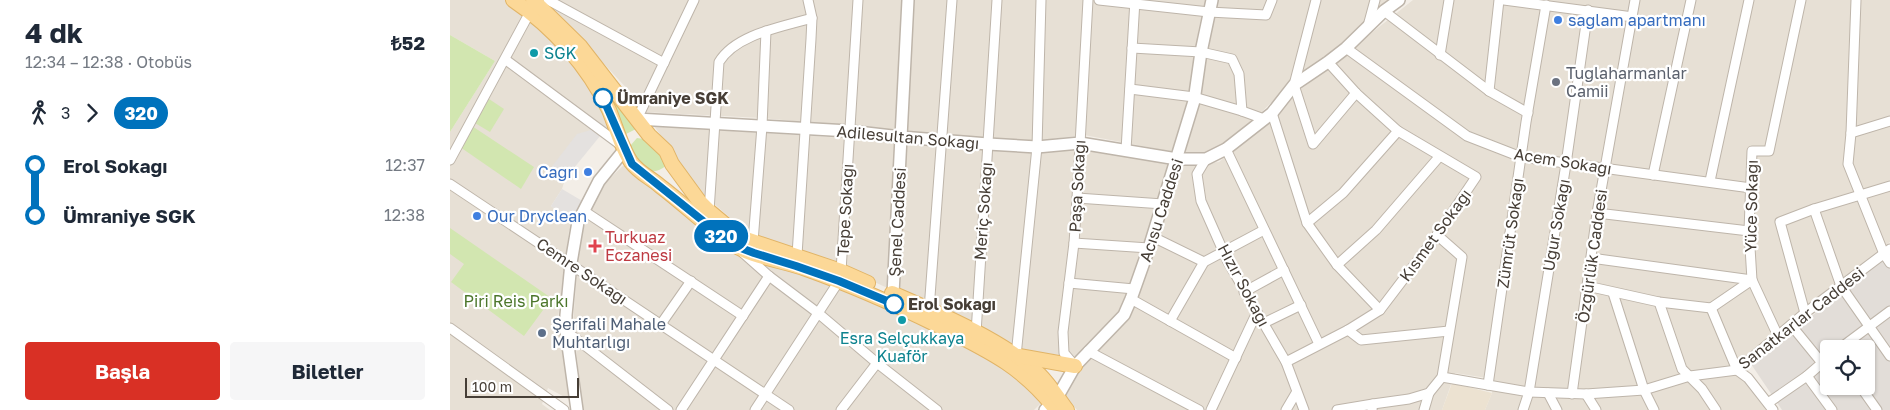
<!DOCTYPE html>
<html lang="tr">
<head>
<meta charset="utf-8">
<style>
  :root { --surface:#fff; --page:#f6f6f7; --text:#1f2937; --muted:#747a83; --accent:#d93025 }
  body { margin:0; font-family:"Golos Text",sans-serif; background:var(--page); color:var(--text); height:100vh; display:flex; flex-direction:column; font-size:19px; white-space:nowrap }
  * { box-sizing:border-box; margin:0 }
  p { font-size:16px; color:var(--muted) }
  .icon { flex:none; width:28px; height:28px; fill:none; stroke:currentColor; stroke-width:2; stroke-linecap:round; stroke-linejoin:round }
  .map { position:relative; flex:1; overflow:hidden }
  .sheet { display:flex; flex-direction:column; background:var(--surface); width:450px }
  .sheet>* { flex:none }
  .badge { padding:0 10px; border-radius:16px; font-size:18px; line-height:32px }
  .controls { position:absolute; left:1370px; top:340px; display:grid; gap:10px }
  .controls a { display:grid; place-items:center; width:55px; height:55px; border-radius:5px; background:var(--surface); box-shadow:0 1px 4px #0004; font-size:25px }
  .scale { position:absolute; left:15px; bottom:12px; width:114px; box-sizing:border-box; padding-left:5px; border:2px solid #463e36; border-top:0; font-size:14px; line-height:18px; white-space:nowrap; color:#463e36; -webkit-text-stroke:4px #fff; paint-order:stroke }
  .map>.badge { position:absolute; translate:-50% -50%; box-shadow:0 0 0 2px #fff }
  .legs { display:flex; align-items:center; gap:8px; height:55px; padding:0 25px; font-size:16px }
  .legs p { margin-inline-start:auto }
  .summary { display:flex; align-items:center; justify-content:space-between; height:85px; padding:0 25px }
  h1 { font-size:28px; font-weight:700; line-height:38px }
  .cta { display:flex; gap:10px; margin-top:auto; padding:10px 25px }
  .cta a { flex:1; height:58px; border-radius:5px; background:var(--accent); color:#fff; font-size:20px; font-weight:700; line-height:58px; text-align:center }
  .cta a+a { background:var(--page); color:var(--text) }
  ul { padding:0 25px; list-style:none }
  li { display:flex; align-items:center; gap:18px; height:50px; font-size:19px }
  li i { display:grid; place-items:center; width:8px; height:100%; margin:0 6px; background:currentColor }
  li i::after { content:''; width:12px; height:12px; margin:-6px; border:4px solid; border-radius:50%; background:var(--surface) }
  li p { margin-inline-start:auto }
  li:first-child i { background:linear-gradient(#0000 50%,currentColor 0) }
  li:last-child i { background:linear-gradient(currentColor 50%,#0000 0) }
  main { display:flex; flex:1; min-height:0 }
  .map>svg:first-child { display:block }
  .residential { fill:#e7e0d5 }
  .industrial { fill:#e2ddd8; fill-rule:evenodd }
  .education { fill:#ece2d1 }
  .green { fill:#d2e6b0 }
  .parking { fill:#e4e1df }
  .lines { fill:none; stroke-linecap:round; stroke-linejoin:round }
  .minor-casing { stroke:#beb5aa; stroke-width:11 }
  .tertiary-casing { stroke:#beb5aa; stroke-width:14 }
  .primary-casing { stroke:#e1b467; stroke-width:16 }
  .minor { stroke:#fff; stroke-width:9 }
  .tertiary { stroke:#fff; stroke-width:11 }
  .primary { stroke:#fcd897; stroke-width:14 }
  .line-1-casing { stroke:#fff; stroke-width:11 }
  .line-1 { stroke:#0072bc; stroke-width:8 }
  .shop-dot { fill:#3f7fe0; stroke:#fff; stroke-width:2 }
  .culture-dot { fill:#0f9aa8; stroke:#fff; stroke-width:2 }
  .worship-dot { fill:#6b7280; stroke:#fff; stroke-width:2 }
  .stop-1-dot { fill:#fff; stroke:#0072bc; stroke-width:2.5 }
  .health-dot { fill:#e0444e; stroke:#fff; stroke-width:2 }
  .service-dot { fill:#5c6f8a; stroke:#fff; stroke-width:2 }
  .labels { text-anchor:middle; stroke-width:4.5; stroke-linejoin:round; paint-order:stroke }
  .shop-label { font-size:16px; fill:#366cbe; stroke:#fff; text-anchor:start }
  .culture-label { font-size:16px; fill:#0d838f; stroke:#fff; text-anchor:start }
  .worship-label { font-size:16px; fill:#5b616d; stroke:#fff; text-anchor:start }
  .stop-label { font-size:16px; font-weight:bold; fill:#463e36; stroke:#fff; text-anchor:start }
  .street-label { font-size:16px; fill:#463e36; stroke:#fff }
  .health-label { font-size:16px; fill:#be3a42; stroke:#fff; text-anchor:start }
  .park-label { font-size:16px; fill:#4c762b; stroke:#fff }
  .service-label { font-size:16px; fill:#4e5e75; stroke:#fff; text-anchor:start }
</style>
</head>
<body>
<main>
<section class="sheet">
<div class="summary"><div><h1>4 dk</h1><p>12:34 – 12:38 · Otobüs</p></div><b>₺52</b></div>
<div class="legs"><svg class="icon" aria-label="walk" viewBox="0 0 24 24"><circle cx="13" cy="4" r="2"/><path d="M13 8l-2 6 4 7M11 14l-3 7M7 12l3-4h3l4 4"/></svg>3<svg class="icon" aria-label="forward" viewBox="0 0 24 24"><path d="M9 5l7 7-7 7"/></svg><b class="badge" style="background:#0072bc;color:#fff">320</b></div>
<ul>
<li><i style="color:#0072bc"></i><b>Erol Sokağı</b><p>12:37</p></li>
<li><i style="color:#0072bc"></i><b>Ümraniye SGK</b><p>12:38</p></li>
</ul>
<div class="cta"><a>Başla</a><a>Biletler</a></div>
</section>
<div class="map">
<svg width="1440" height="410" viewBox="0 0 1440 410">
  <rect width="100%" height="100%" fill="#f3eee7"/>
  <g class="residential">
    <path d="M0 0H55L71 10 122 60 151 103 160 124 150 136 141 130 100 169 115 179 112 189 101 206 124 224 119 231 108 318 120 400 98 388 92 404 100 410H0V132L45 61 0 35Z"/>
    <path d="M95 0H757L749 26 739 99 724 152 634 135 587 141 490 135 312 118 194 112 181 93Z"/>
    <path d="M767 0H942L888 50 837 87 790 133 762 152 735 154 752 85 760 26Z"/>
    <path d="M963 0H1440V242L1291 361 1325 410H1035L1042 393 1043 379 1005 373 992 410H627L615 395 631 366 677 317 729 166 769 162 827 115 851 89Z"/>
    <path d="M204 126 503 145 586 153 631 147 720 165 671 312 626 357 567 350 559 344 381 262 295 231 252 193Z"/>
    <path d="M176 163 280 248 458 313 566 375 592 402 584 410H133L123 323 130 236 153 185Z"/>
  </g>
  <path class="industrial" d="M1434 259 1440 267V410H1332L1301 364ZM1379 349H1416V386H1379Z"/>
  <path class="education" d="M1002 383 1042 393 1035 410H992Z"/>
  <g class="green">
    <path d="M0 35 45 61 0 132Z"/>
    <path d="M150 82 188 128 176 134Z"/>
    <path d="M39 99 54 109 40 132 25 123Z"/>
    <path d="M22 126 84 167 71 189 10 147Z"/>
    <path d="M187 138 201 140 208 150 216 166C197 180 187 163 180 146Z"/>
    <path d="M0 228 107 302V309L96 306 74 336 1 282 14 264 0 254Z"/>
  </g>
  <g class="parking">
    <path d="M141 130 150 136 115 179 100 169 127 134Z"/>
    <path d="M112 189 134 202 124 224 101 206Z"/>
  </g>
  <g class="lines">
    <defs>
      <g id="minor">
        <path d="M98 0 214 63"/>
        <path d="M649 0 759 12 816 15 822 0"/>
        <path d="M866 0 844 85 863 144 906 93"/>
        <path d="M1054 0 1183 17"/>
        <path d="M1406 0 1401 133 1398 164 1434 254 1440 263"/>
        <path d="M934 11 1039 91 1078 113"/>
        <path d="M918 26 925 0"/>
        <path d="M682 48 751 52 782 59 789 74 792 111"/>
        <path d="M896 48 1017 136 1071 157 1301 188"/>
        <path d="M990 55 999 0"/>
        <path d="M56 60 172 146"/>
        <path d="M680 89 744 97 792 111 814 119"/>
        <path d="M1039 91 1049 0"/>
        <path d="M822 113 857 223 887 265 930 310"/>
        <path d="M187 119 244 0"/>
        <path d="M1401 133 1440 121"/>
        <path d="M776 149 869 344"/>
        <path d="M676 150 685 0"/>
        <path d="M756 159 747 174 751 201 778 262 836 362 854 410"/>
        <path d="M0 160 80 12"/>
        <path d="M1203 175 1241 0"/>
        <path d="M1260 181 1299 0"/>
        <path d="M0 184 339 410"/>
        <path d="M627 198 713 204"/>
        <path d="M1364 209 1391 286 1440 356"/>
        <path d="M134 211 293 316"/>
        <path d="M259 211 269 62C286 34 332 27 362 18"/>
        <path d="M1147 213 1299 231"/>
        <path d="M857 223 893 193 948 131"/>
        <path d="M703 237 754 262"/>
        <path d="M303 242 312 126 316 31"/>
        <path d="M624 243 699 248"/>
        <path d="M293 253 319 276 368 313 427 363 487 410"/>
        <path d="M347 255 361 39 362 18 358 0"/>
        <path d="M1141 258 1302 280"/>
        <path d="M887 265 926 230 989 157"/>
        <path d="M391 271 408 0"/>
        <path d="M619 283 684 289"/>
        <path d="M1137 286 1209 302 1261 308 1302 280"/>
        <path d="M794 292 834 270"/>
        <path d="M1163 293 1194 390 1204 410"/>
        <path d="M681 299 786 358"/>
        <path d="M1209 302 1232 369 1252 389 1266 410"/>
        <path d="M1261 308 1287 370 1298 378 1323 410"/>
        <path d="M479 310 502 0"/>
        <path d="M1355 313 1330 222 1364 209 1440 186"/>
        <path d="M720 321 754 262 814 230"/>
        <path d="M814 323 851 305"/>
        <path d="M211 324 241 281"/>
        <path d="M1341 325 1372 363"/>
        <path d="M0 328 114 410"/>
        <path d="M898 330 911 340 999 331"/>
        <path d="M116 331 218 410"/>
        <path d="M526 333 547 0"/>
        <path d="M1328 336 1302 280 1299 231 1302 151H1319L1351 0"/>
        <path d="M1389 349 1440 311"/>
        <path d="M638 351 749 410"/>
        <path d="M566 356 587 147 591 0"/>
        <path d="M836 362 898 330 930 310 987 235 1026 177 948 131 906 93 878 62"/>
        <path d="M625 366 614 353 613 332 624 243 627 198 638 0"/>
        <path d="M1357 376 1382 410"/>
        <path d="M992 377 1038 385 1076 122 1096 5"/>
        <path d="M1038 385 1079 392 1136 394 1194 390 1240 376 1287 370 1355 313 1440 249"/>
        <path d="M1410 386 1427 410"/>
        <path d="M1098 393 1107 410"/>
        <path d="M1122 394 1147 213 1185 0"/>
        <path d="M1136 394 1146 410"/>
        <path d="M1318 403 1357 376 1379 357"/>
        <path d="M231 410 319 276"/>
        <path d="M305 410 389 281"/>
        <path d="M391 410 427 363"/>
        <path d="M761 410 807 312"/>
        <path d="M836 410 846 393"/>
        <path d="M887 410 923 404"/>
        <path d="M922 410 923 404 959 399 979 393 992 377 1012 257 987 235"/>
        <path d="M974 410 979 393"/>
        <path d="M1073 410 1079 392 1116 164 1138 10"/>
      </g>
      <g id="tertiary">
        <path d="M187 119 399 131 451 137 538 144 587 147 630 143 727 159H756L776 149 822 113 844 85 878 62 896 48 934 11 949 0"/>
        <path d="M443 294 458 0"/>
        <path d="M127 410 116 331V315L121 263 128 222 149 181 175 149"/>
        <path d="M595 410 608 396 625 366 674 315 681 299 699 248 744 101 751 52 762 0"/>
      </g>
      <g id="primary">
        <path d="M63 0C103 27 138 66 159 110 166 127 171 147 181 162 189 173 201 178 210 186 234 204 256 226 281 243 302 258 332 260 356 269 401 285 444 304 487 325 535 349 573 366 606 410"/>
        <path d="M83 0 130 46 199 135 216 151 222 164 249 201 259 211 290 237 391 271 418 283"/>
        <path d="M442 293C488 313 553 340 589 374 600 385 608 398 617 410"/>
        <path d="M569 356 625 366"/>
      </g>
    </defs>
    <use href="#minor" class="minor-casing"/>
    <use href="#tertiary" class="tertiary-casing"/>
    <use href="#primary" class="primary-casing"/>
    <use href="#minor" class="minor"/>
    <use href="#tertiary" class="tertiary"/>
    <use href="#primary" class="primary"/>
  </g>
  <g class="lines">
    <defs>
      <path id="line-1" d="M153 98 182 164 283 245 304 253 346 266 389 281 444 304"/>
    </defs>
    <use href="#line-1" class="line-1-casing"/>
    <use href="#line-1" class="line-1"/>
  </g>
  <g class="shop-dot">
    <circle cx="1108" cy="20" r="5"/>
    <circle cx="138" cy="172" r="5"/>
    <circle cx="27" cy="216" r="5"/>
  </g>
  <g class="culture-dot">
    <circle cx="84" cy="53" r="5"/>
    <circle cx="452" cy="320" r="5"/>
  </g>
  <circle class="worship-dot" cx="1106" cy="82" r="5"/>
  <g class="stop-1-dot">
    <circle cx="153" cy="98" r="9"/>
    <circle cx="444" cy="304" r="9"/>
  </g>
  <path class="health-dot" d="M142.5 238.5h5v5h5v5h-5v5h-5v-5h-5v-5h5z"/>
  <circle class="service-dot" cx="92" cy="333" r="5"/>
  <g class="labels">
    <g class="shop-label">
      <text x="1118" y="26">sağlam apartmanı</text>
      <text x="128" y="178" text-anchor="end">Cağrı</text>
      <text x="37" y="222">Our Dryclean</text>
    </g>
    <g class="culture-label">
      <text x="94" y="59">SGK</text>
      <text x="452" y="344" text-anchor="middle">Esra Selçukkaya<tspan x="452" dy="18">Kuaför</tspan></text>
    </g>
    <g class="worship-label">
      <text x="1116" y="79">Tuğlaharmanlar<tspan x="1116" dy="18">Camii</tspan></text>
    </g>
    <g class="stop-label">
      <text x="167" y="104">Ümraniye SGK</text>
      <text x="458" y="310">Erol Sokağı</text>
    </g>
    <g class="street-label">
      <text transform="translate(458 137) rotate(5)" y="6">Adilesultan Sokağı</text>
      <text transform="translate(1113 161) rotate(9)" y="6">Acem Sokağı</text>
      <text transform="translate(627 186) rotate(-87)" y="6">Paşa Sokağı</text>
      <text transform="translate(1301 206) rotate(-89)" y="6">Yüce Sokağı</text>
      <text transform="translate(395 210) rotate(-87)" y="6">Tepe Sokağı</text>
      <text transform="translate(711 210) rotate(-72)" y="6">Acısu Caddesi</text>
      <text transform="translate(533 211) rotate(-86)" y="6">Meriç Sokağı</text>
      <text transform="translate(447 222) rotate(-87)" y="6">Şenel Caddesi</text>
      <text transform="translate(1106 225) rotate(-80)" y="6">Uğur Sokağı</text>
      <text transform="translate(1060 233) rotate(-82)" y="6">Zümrüt Sokağı</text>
      <text transform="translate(985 235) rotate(-54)" y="6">Kısmet Sokağı</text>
      <text transform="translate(1142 256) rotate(-82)" y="6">Özgürlük Caddesi</text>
      <text transform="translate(132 271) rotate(34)" y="6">Cemre Sokağı</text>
      <text transform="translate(794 285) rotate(62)" y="6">Hızır Sokağı</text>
      <text transform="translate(1351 318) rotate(-38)" y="6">Sanatkarlar Caddesi</text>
    </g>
    <g class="health-label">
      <text x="155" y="243">Turkuaz<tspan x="155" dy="18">Eczanesi</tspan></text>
    </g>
    <g class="park-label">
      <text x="66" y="307">Piri Reis Parkı</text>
    </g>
    <g class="service-label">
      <text x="102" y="330">Şerifali Mahale<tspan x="102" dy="18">Muhtarlığı</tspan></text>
    </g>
  </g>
</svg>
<div class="controls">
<a><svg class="icon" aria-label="locate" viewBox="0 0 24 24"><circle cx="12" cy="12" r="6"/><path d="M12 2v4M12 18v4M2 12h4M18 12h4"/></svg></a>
</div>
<div class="scale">100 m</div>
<b class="badge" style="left:271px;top:236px;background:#0072bc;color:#fff">320</b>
</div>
</main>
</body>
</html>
